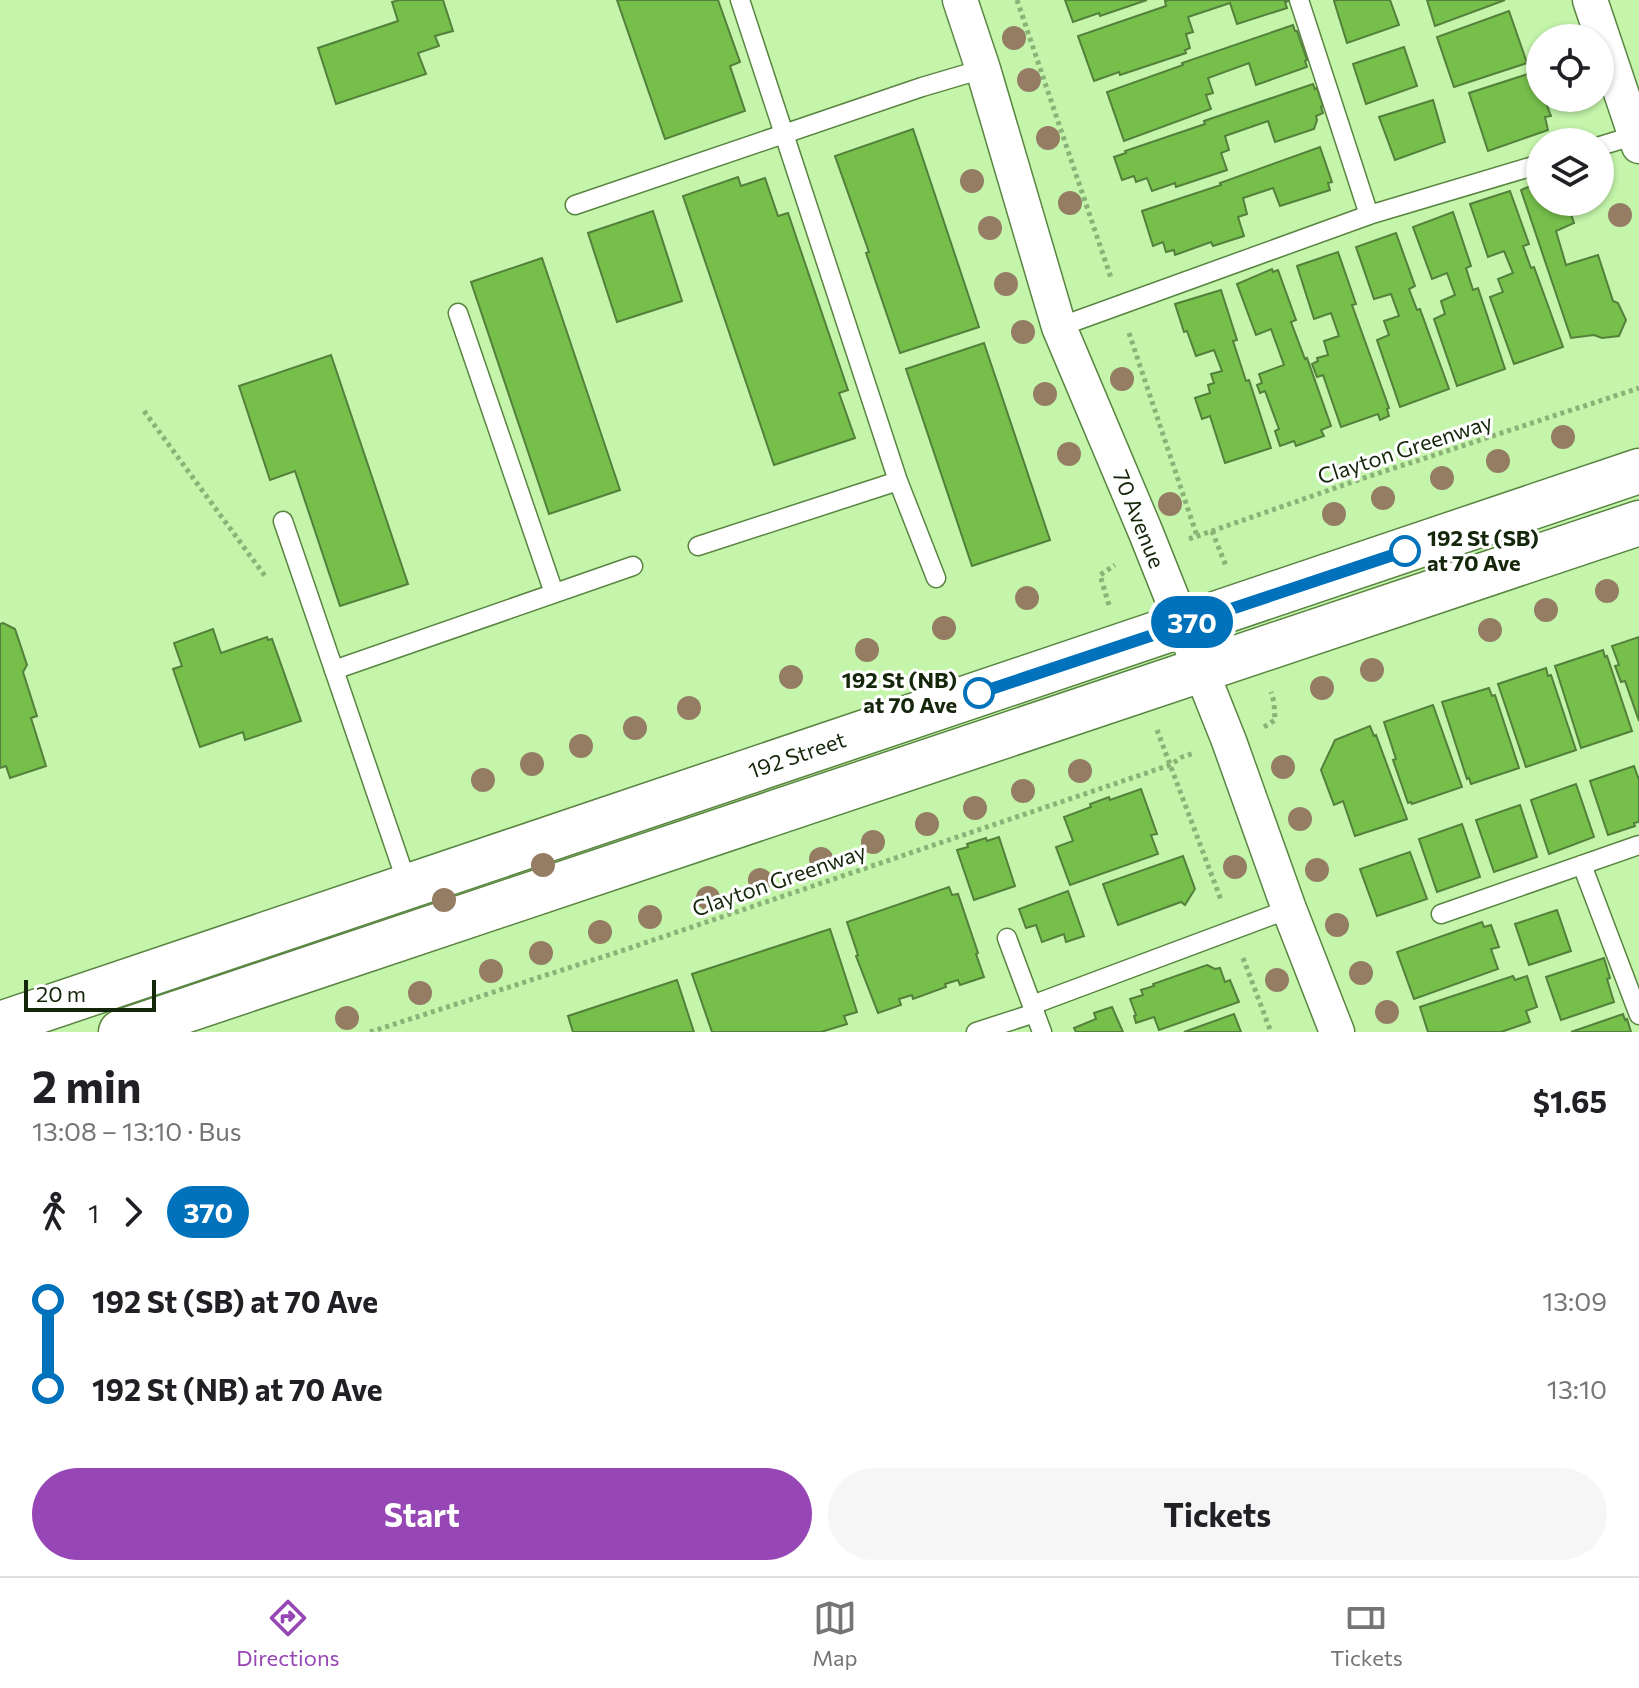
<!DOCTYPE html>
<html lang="en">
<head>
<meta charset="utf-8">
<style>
  :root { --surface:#fff; --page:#f6f6f6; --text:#202124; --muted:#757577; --line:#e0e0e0; --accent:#9746b5 }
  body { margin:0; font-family:Commissioner,sans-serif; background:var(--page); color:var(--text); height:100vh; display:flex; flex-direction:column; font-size:30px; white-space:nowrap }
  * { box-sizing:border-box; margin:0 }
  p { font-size:26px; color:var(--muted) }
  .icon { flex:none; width:44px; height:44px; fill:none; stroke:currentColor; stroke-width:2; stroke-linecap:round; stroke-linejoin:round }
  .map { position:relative; height:1032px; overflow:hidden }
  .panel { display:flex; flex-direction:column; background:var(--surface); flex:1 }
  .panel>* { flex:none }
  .badge { padding:0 16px; border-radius:26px; font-size:28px; line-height:52px }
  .tools { position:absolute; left:1526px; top:24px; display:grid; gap:16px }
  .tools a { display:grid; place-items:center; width:88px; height:88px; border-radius:50%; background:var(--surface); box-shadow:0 2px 6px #0004; font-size:40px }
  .scale { position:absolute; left:24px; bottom:20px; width:132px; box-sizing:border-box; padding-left:8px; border:4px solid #15270b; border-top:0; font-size:22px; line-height:28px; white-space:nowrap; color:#15270b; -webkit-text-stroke:6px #fff; paint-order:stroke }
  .map>.badge { position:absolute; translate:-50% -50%; box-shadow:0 0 0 4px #fff }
  .legs { display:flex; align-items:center; gap:12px; height:88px; padding:0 32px; font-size:26px }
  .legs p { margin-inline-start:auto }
  .overview { display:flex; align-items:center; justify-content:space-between; height:136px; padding:0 32px }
  h1 { font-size:44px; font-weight:700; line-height:60px }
  .button { display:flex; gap:16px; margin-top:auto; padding:16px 32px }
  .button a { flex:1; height:92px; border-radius:48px; background:var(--accent); color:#fff; font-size:32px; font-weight:700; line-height:92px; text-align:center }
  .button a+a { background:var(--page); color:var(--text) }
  ul { padding:0 32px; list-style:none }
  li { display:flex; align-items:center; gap:28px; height:88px; font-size:30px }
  li i { display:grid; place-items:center; width:12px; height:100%; margin:0 10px; background:currentColor }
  li i::after { content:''; width:20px; height:20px; margin:-10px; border:6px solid; border-radius:50%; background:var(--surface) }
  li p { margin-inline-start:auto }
  li:first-child i { background:linear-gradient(#0000 50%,currentColor 0) }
  li:last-child i { background:linear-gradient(currentColor 50%,#0000 0) }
  .dock { display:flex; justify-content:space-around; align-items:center; height:112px; border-top:2px solid var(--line); background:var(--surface); font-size:22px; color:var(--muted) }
  .dock a { display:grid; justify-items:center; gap:4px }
  .dock .selected { color:var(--accent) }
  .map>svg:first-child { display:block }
  .building { fill:#76bf4b; stroke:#53803b; stroke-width:2 }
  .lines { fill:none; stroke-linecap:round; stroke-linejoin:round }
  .service-casing { stroke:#598541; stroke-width:21 }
  .minor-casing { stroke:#598541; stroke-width:37 }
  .secondary-casing { stroke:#598541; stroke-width:47 }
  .path { stroke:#8bb277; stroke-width:5; stroke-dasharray:4 4; stroke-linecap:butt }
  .service { stroke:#fff; stroke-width:18 }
  .minor { stroke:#fff; stroke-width:34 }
  .secondary { stroke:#fff; stroke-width:44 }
  .tree { fill:#957d64 }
  .line-1-casing { stroke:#fff; stroke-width:18 }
  .line-1 { stroke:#0072bc; stroke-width:12 }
  .stop-1-dot { fill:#fff; stroke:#0072bc; stroke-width:4 }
  .labels { text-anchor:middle; stroke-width:6; stroke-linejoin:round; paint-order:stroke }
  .street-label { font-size:22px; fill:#15270b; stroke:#fff }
  .stop-label { font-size:22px; font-weight:bold; fill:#15270b; stroke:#fff; text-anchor:start }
</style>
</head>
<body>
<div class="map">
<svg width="1639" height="1032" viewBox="0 0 1639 1032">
  <rect width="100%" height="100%" fill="#c4f5ab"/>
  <g class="building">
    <path d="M399 0H443L453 31 435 36 439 46 418 53 426 74 336 104 318 48 398 21 392 2Z"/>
    <path d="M617 0H718L740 62 730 66 745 111 665 139Z"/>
    <path d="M1065 0H1147L1100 16 1099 13 1073 22Z"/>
    <path d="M1169 0H1288L1289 1 1285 2 1287 8 1237 24 1230 3 1188 17 1193 32 1186 34 1190 48 1185 50 1186 53 1120 75 1119 72 1094 81 1078 36 1166 6 1165 1Z"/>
    <path d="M1338 0H1390L1399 25 1347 43 1334 1Z"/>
    <path d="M1427 0H1505L1435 26Z"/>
    <path d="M1509 11 1527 63 1454 87 1437 37Z"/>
    <path d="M1293 25 1295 31H1297L1307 60 1305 61 1307 67 1256 85 1249 63 1208 78 1213 93 1206 95 1211 109 1124 141 1107 92 1183 65 1182 63Z"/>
    <path d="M1404 47 1417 86 1366 104 1353 64Z"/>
    <path d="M1534 72 1540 88V98H1544L1551 116 1545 117 1548 130 1488 151 1469 93Z"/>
    <path d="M1313 84 1315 89 1317 88 1323 106 1321 107 1323 113 1316 116 1317 120 1314 129 1275 142 1268 121 1225 136 1229 150 1221 153 1227 170 1176 187 1175 183 1152 191 1147 178 1136 182 1134 176 1122 180 1114 157 1126 153 1125 151 1205 124 1204 121Z"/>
    <path d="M1433 100 1445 142 1395 160 1379 117Z"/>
    <path d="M913 129 979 327 900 353 866 253 869 252 835 156Z"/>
    <path d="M1320 147 1332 182 1328 183 1330 190 1280 206 1273 188 1243 198 1247 214 1238 217 1244 236 1213 246 1211 242 1175 255 1174 250 1166 252 1163 242 1153 246 1142 211 1221 185 1220 183Z"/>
    <path d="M738 177 741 186 765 178 778 216 788 213 848 390 839 393 855 438 774 465 683 196Z"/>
    <path d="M1540 182V202H1567L1574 223 1556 231 1566 265 1598 255 1613 301 1618 303 1626 320 1619 336 1602 338 1594 335 1571 338 1521 190Z"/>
    <path d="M1510 191 1529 244 1523 246 1531 268 1534 267 1563 347 1514 364 1490 297 1503 292 1498 279 1513 273 1504 251 1488 257 1470 204Z"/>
    <path d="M653 211 682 301 617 322 588 233Z"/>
    <path d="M1453 212 1471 266 1466 268 1473 290 1478 288 1505 369 1457 386 1434 319 1445 314 1441 301 1455 295 1447 273 1432 279 1413 227Z"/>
    <path d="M1396 233 1415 286 1409 289 1417 310 1420 309 1449 389 1400 407 1377 340 1389 335 1384 321 1399 316 1391 294 1374 299 1356 247Z"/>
    <path d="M1338 252 1356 304 1352 305 1389 408 1387 409 1389 416 1380 420 1378 414 1341 427 1323 375 1317 377 1312 364 1318 361 1317 358 1328 355 1324 341 1339 336 1331 313 1314 319 1297 266Z"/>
    <path d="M542 258 620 490 549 514 471 282Z"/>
    <path d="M1272 269 1273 272 1278 270 1296 320 1291 322 1305 359 1307 358 1331 426 1321 430 1324 436 1296 446 1294 441 1280 446 1275 431 1279 429 1265 391 1260 393 1257 385 1262 383 1259 374 1284 365 1271 329 1256 335 1237 284Z"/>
    <path d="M1221 290 1237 340 1233 341 1246 381 1249 380 1271 448 1225 463 1210 416 1202 419 1195 398 1210 393 1208 385 1214 383 1211 374 1222 371 1214 350 1196 356 1187 331 1184 332 1175 304Z"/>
    <path d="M984 343 1050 540 972 566 906 369Z"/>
    <path d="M331 355 408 584 340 606 295 471 270 480 239 386Z"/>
    <path d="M3 623 15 629 27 665 23 672 37 716 31 718 46 766 10 778 6 766 0 768V624Z"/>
    <path d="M213 629 221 653 267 637 268 640 272 639 301 721 245 740 243 732 200 747 173 669 182 666 174 643Z"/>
    <path d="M1639 637V721L1625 681 1621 682 1615 666 1619 665 1612 646Z"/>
    <path d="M1603 650 1605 657 1607 656 1632 731 1581 748 1555 666Z"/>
    <path d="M1546 668 1548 676 1551 675 1576 750 1526 767 1498 684Z"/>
    <path d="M1489 688 1492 696 1495 695 1519 768 1471 784 1469 778 1467 779 1442 702Z"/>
    <path d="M1433 705 1462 787 1412 804 1411 802 1408 803 1393 760 1396 759 1384 722Z"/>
    <path d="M1370 726 1374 736 1376 735 1407 819 1355 836 1343 801 1334 805 1321 770 1335 740Z"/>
    <path d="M1634 766 1639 780V822L1634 823 1635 826 1608 835 1590 781Z"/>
    <path d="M1576 784 1594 837 1549 854 1531 800Z"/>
    <path d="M1141 789 1157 834 1151 835 1158 854 1070 885 1056 847 1073 841 1064 817 1091 807 1090 804 1109 797 1110 800Z"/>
    <path d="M1520 805 1537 857 1494 872 1476 820Z"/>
    <path d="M1462 824 1480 877 1437 892 1419 839Z"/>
    <path d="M999 837 1015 886 974 900 957 850 968 847 967 844 986 838 987 841Z"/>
    <path d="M1410 852 1427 899 1377 916 1360 869Z"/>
    <path d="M1183 856 1195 889 1185 905 1181 902 1118 925 1103 884Z"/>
    <path d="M949 887 952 895 958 894 978 953 976 954 984 977 960 985 958 980 945 984 946 987 913 999 912 995 899 999 901 1005 878 1013 856 956 858 955 847 922Z"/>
    <path d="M1068 891 1084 936 1066 942 1064 934 1042 942 1036 925 1026 928 1019 909Z"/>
    <path d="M1557 910 1571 951 1529 965 1515 924Z"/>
    <path d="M1482 922 1484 927 1491 925 1499 947 1491 949 1498 969 1414 999 1397 952Z"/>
    <path d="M830 929 857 1012 844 1016 847 1024 821 1032H712L692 974Z"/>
    <path d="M1604 958 1610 978 1607 979 1614 1002 1561 1020 1546 977Z"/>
    <path d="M1207 965 1215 969 1220 968 1225 982 1230 980 1239 1002 1159 1030 1154 1017 1136 1023 1134 1016 1136 1015 1130 999 1143 995 1141 990 1154 986 1153 984Z"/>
    <path d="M1513 976 1515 980 1527 976 1537 1007 1526 1011 1530 1022 1501 1032H1428L1420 1007Z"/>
    <path d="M677 980 694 1032H573L568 1016Z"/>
    <path d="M1112 1007 1123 1032H1076L1074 1028 1096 1019 1094 1013Z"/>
    <path d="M1234 1014 1241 1032H1184Z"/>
    <path d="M1623 1014 1625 1020 1627 1019 1631 1032H1571Z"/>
  </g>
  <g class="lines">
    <defs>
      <g id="service">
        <path d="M740 0 898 481 936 578"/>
        <path d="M1299 0 1369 215"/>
        <path d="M1600 146 1639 134"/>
        <path d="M575 205 922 87 983 69"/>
        <path d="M458 313 554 593"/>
        <path d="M1059 327 1369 215 1540 164"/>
        <path d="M283 521 408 886"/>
        <path d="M698 546 898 481"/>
        <path d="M334 670 633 566"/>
        <path d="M1582 865 1639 1015"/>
        <path d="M1441 914 1639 845"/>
        <path d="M1007 938 1042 1032"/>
        <path d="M1032 1005 1289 909"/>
        <path d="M976 1032 1035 1013"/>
      </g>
      <g id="minor">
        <path d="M960 0 983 69 1059 327 1146 533 1229 741 1289 909 1337 1032"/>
        <path d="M1590 0 1639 146"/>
      </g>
      <g id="secondary">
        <path d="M0 1024 1639 471"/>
        <path d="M121 1032 1639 523"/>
      </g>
    </defs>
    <use href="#service" class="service-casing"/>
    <use href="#minor" class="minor-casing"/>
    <use href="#secondary" class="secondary-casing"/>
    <g class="path">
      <path d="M1017 0 1111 278"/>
      <path d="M1129 333 1197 536"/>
      <path d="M144 411 265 576"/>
      <path d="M1212 531 1226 566"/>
      <path d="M1189 539 1361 479 1639 388"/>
      <path d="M1109 605 1100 575 1115 565"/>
      <path d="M1264 727 1275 720 1274 702 1271 692"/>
      <path d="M1157 730 1221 900"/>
      <path d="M1243 958 1271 1032"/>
      <path d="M370 1032 624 950 1170 765 1182 757 1194 753"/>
    </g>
    <use href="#service" class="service"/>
    <use href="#minor" class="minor"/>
    <use href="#secondary" class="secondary"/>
  </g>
  <g class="tree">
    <circle cx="1014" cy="38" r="12"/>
    <circle cx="1029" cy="80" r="12"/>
    <circle cx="1048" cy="138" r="12"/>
    <circle cx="972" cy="181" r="12"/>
    <circle cx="1070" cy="203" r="12"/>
    <circle cx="1620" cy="215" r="12"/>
    <circle cx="990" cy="228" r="12"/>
    <circle cx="1006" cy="284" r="12"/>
    <circle cx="1023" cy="332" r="12"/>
    <circle cx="1122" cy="379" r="12"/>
    <circle cx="1045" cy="394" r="12"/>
    <circle cx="1563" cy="437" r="12"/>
    <circle cx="1069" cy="454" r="12"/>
    <circle cx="1498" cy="461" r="12"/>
    <circle cx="1442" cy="478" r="12"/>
    <circle cx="1383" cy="498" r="12"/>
    <circle cx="1170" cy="504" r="12"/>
    <circle cx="1334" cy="514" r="12"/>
    <circle cx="1607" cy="591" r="12"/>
    <circle cx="1027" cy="598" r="12"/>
    <circle cx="1546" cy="610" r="12"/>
    <circle cx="944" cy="628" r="12"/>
    <circle cx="1490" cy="630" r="12"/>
    <circle cx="867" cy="650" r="12"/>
    <circle cx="1372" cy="670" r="12"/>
    <circle cx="791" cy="677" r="12"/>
    <circle cx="1322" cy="688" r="12"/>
    <circle cx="689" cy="708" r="12"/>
    <circle cx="635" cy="728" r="12"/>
    <circle cx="581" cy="746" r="12"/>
    <circle cx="532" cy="764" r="12"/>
    <circle cx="1283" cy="767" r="12"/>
    <circle cx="1080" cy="771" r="12"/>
    <circle cx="483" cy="780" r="12"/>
    <circle cx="1023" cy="791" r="12"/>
    <circle cx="975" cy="808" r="12"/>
    <circle cx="1300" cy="819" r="12"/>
    <circle cx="927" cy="824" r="12"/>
    <circle cx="873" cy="842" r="12"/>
    <circle cx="821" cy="859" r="12"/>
    <circle cx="543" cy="865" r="12"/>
    <circle cx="1235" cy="867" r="12"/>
    <circle cx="1317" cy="870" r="12"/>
    <circle cx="760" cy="880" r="12"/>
    <circle cx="708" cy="898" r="12"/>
    <circle cx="444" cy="900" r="12"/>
    <circle cx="650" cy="917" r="12"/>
    <circle cx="1337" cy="925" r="12"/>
    <circle cx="600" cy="932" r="12"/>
    <circle cx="541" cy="953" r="12"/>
    <circle cx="491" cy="971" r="12"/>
    <circle cx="1361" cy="973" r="12"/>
    <circle cx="1277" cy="980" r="12"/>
    <circle cx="420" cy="993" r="12"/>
    <circle cx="1387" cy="1012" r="12"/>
    <circle cx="347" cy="1018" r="12"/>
  </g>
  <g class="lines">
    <defs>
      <path id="line-1" d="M979 693 1405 551"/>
    </defs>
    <use href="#line-1" class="line-1-casing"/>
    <use href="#line-1" class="line-1"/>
  </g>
  <g class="stop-1-dot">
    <circle cx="1405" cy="551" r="14"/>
    <circle cx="979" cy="693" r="14"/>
  </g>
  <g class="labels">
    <g class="street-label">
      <text transform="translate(1405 449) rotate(-18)" y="8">Clayton Greenway</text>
      <text transform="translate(1139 519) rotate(68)" y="8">70 Avenue</text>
      <text transform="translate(797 755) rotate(-19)" y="8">192 Street</text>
      <text transform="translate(779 880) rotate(-19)" y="8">Clayton Greenway</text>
    </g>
    <g class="stop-label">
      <text x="1427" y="546">192 St (SB)<tspan x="1427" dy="25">at 70 Ave</tspan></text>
      <text x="957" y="688" text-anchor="end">192 St (NB)<tspan x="957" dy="25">at 70 Ave</tspan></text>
    </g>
  </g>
</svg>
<div class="tools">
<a><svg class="icon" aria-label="locate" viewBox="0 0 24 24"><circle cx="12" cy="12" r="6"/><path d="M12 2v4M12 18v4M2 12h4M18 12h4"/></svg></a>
<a><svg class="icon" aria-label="layers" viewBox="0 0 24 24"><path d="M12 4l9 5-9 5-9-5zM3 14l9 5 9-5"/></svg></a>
</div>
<div class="scale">20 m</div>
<b class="badge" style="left:1192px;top:622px;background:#0072bc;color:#fff">370</b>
</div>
<section class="panel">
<div class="overview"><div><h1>2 min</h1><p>13:08 – 13:10 · Bus</p></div><b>$1.65</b></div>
<div class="legs"><svg class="icon" aria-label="walk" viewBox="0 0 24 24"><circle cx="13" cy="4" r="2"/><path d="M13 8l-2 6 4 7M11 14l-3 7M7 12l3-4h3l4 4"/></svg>1<svg class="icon" aria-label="forward" viewBox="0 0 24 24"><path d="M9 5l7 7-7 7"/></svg><b class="badge" style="background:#0072bc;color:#fff">370</b></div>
<ul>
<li><i style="color:#0072bc"></i><b>192 St (SB) at 70 Ave</b><p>13:09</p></li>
<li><i style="color:#0072bc"></i><b>192 St (NB) at 70 Ave</b><p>13:10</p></li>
</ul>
<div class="button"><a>Start</a><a>Tickets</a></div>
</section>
<nav class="dock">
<a class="selected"><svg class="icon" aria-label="directions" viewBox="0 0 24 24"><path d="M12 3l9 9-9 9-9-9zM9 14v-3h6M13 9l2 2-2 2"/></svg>Directions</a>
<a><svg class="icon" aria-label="map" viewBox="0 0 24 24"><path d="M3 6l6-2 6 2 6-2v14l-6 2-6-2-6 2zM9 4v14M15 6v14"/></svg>Map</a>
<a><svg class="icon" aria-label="tickets" viewBox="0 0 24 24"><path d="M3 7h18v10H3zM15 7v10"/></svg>Tickets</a>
</nav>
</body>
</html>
